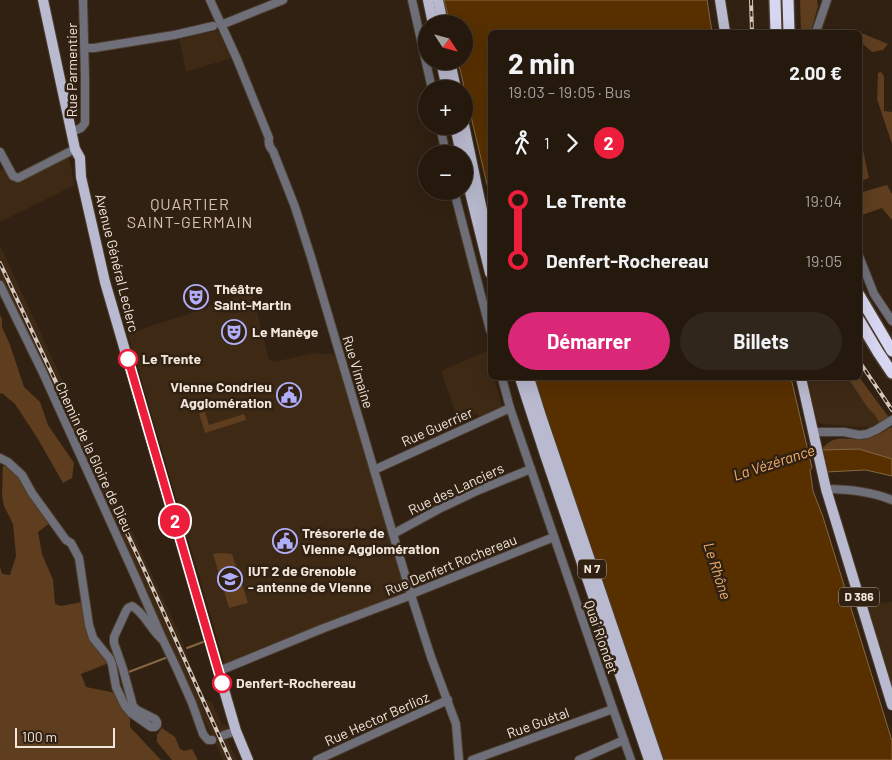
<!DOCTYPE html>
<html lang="fr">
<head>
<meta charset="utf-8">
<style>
  :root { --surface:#25190e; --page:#31261c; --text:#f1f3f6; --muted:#a3a09e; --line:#42382e; --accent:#db2777 }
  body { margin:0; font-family:Barlow,sans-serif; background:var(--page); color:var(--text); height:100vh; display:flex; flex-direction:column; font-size:19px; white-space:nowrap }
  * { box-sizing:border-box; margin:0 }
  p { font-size:16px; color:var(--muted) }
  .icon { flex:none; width:28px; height:28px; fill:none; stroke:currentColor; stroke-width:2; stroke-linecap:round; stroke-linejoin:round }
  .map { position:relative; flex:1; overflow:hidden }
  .drawer { position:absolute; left:488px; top:30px; width:374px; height:350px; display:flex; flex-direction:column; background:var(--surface); border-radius:8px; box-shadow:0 5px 20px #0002,0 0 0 1px var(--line) }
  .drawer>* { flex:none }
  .badge { padding:0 10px; border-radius:16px; font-size:18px; line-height:32px }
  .needle { width:32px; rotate:126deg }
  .tools { position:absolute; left:418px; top:15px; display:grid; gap:10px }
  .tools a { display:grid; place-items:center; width:55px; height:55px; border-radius:50%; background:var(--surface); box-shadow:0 5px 20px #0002,0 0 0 1px var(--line); font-size:25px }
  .scale { position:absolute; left:15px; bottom:12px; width:100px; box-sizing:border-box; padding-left:5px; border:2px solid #f1e6dc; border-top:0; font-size:14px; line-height:18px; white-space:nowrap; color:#f1e6dc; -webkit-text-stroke:4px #312112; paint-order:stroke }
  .map>.badge { position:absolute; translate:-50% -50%; box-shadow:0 0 0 2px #fff }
  .legs { display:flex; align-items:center; gap:8px; height:55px; padding:0 20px; font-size:16px }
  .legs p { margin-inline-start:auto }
  .overview { display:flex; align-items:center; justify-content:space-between; height:85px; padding:0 20px }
  h1 { font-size:28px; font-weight:700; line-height:38px }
  .button { display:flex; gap:10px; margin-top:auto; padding:10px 20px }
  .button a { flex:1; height:58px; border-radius:30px; background:var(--accent); color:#fff; font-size:20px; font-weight:700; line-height:58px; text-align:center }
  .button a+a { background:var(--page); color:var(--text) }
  ul { padding:0 20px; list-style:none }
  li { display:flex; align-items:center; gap:18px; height:60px; font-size:19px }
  li i { display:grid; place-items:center; width:8px; height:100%; margin:0 6px; background:currentColor }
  li i::after { content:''; width:12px; height:12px; margin:-6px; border:4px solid; border-radius:50%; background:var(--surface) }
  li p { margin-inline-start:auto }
  li:first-child i { background:linear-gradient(#0000 50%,currentColor 0) }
  li:last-child i { background:linear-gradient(currentColor 50%,#0000 0) }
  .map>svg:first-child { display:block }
  .built { fill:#3e2915 }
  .green { fill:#5e3e1f }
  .water { fill:#583000; stroke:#866742 }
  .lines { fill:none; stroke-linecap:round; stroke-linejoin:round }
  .stream { stroke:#866742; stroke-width:2 }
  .minor-casing { stroke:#4c3d2e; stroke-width:10 }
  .major-casing { stroke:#4c3d2e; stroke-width:12 }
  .highway-casing { stroke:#4c3d2e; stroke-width:14 }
  .minor { stroke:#6e6f79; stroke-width:8 }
  .major { stroke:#b9b9cf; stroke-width:10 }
  .highway { stroke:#d7d7f1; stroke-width:11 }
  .rail-casing { stroke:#d5c9bf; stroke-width:4 }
  .rail { stroke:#312112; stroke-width:2; stroke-dasharray:5.5; stroke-linecap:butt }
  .line-1-casing { stroke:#fff; stroke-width:11 }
  .line-1 { stroke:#ed1e3c; stroke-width:8 }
  .stop-1-dot { fill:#fff; stroke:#ed1e3c; stroke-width:2.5 }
  .labels { text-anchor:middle; stroke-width:5; stroke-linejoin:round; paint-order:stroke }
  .shield { fill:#312112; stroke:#b7ab9f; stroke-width:1 }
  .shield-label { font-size:12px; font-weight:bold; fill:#f1e6dc }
  .street-label { font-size:14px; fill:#f1e6dc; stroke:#312112 }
  .poi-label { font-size:14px; font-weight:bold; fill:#f1e6dc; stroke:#312112; text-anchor:start }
  .stop-label { font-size:14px; font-weight:bold; fill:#f1e6dc; stroke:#312112; text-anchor:start }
  .water-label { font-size:15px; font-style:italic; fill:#f2b071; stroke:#312112 }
  .quarter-label { font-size:16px; letter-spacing:1px; fill:#d7c2af; stroke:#312112 }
</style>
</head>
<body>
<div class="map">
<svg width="892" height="760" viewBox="0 0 892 760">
  <rect width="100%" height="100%" fill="#312112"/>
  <g class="built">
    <path d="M218 31 228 49 231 58 186 72 179 37Z"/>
    <path d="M68 155 75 185 0 222V171L6 168 15 183Z"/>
    <path d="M0 245 158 588 178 630 193 671 205 699 212 702 221 723 228 727 226 731V738L237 760H223L204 719H200L17 316 0 280Z"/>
    <path d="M252 291 268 356 269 359 275 362 278 361 314 353 323 354 331 353 338 359 372 477 407 591 406 593 225 665 128 334 160 323 208 308V306Z"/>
    <path d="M487 351 490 362V378H494L503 409 481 419 476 413 460 419 455 411 441 371Z"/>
    <path d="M807 378H848L867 407 874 414 880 424 872 427H859L821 424 817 421Z"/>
    <path d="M892 602V691L866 604Z"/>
  </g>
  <g class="green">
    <path d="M800 0H817L818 6 811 32H801Z"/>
    <path d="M842 32H859L888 44 883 50 872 52 863 44H859V32Z"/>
    <path d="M881 72 884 76V111L892 112V144L877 99 878 73Z"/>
    <path d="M859 131 869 178 860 181 859 178Z"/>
    <path d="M887 185 892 194V219H891L882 208 859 216V193Z"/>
    <path d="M0 315 2 319V327L10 345 24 387 40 402 48 425 74 463 72 478 63 483 38 439 15 404 2 393 0 394Z"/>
    <path d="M859 377 890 419 880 424 874 414 867 407 848 378Z"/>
    <path d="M205 412 209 425 244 414 246 420 205 433 199 413Z"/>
    <path d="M892 427V459L859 449 821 450C835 432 847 441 866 439 875 437 884 431 892 427Z"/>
    <path d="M10 465 20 479 36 506 50 523 38 532 42 554 53 580 55 604 61 606 82 602 88 630 109 663 81 674 86 687 116 693 125 711 130 719V727L161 760H0V567L2 574 10 575 16 556 13 524 4 506 2 495 3 466Z"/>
    <path d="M221 553 232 554 248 603 229 608 213 554Z"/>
    <path d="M162 728 175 737 180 749 184 751 192 749 198 760H172L157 742V735Z"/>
  </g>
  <g class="water">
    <path d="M444 0H707L712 32H490V197L458 61H464V24H450Z"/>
    <path d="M535 378H791L812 468 810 470 813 491 823 517 892 741V760H662L540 398Z"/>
    <path d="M859 449 892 459V476L866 470 826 472 821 450Z"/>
  </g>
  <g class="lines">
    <g class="stream">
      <path d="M187 648 203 642"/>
      <path d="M126 673 168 657"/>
    </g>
    <defs>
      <g id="minor">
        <path d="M210 0 237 59 269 138C268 143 269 147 273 151L295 207 311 257 411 595 431 657 456 724 459 760"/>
        <path d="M412 0 432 89"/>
        <path d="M221 25 283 0"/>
        <path d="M816 32 827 0"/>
        <path d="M85 48H94L174 35 213 26"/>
        <path d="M440 126 446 154"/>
        <path d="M72 132 81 128 85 123V78L83 0"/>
        <path d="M0 152 13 176 18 178 75 149"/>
        <path d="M454 191 490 330"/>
        <path d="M859 256 874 294 892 321"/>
        <path d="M0 285 43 373 135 576 163 640 176 667 192 703 203 734 208 740H212"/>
        <path d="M502 378 510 408 613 709 631 760"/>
        <path d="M813 432H844L859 435 867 434 876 430 892 420"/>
        <path d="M0 458 8 462 22 475 32 493 58 529 66 540 71 543 79 558 89 625 93 638 110 659 112 664 116 687 125 706 131 713 151 727H155L157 725V722L155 719 137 710 133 706 123 669 114 643V637L126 611 128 608 132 606C145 613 151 631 163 640"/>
        <path d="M374 470 510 408"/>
        <path d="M826 489C849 489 870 491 892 500"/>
        <path d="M393 534 439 509 479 490 531 469"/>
        <path d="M219 671 324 628 409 596 414 593 554 537"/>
        <path d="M224 735 236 731"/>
        <path d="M317 760 448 700"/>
        <path d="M472 760 613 709"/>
        <path d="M579 760 624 740"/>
      </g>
      <g id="major">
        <path d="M43 0 75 149 80 158 81 177 105 282 236 731 248 760"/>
        <path d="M428 0 433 24"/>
        <path d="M438 0 443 24"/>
        <path d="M720 0 725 32"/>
        <path d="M441 61 447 89"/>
        <path d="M450 61 456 89"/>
        <path d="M464 125 483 215 490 240"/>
        <path d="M455 126 461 154"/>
        <path d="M464 168 490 273"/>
        <path d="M520 378 545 455 649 760"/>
        <path d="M529 378 541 416 658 760"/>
        <path d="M801 378 826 489 892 705"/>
      </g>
      <g id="highway">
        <path d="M775 0 776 32"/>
        <path d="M788 0 789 32"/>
        <path d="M859 295 892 351"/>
        <path d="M859 320 878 352 892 373"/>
      </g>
    </defs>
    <use href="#minor" class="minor-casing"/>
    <use href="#major" class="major-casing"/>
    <use href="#highway" class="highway-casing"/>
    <use href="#minor" class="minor"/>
    <use href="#major" class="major"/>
    <use href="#highway" class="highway"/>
    <defs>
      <g id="rail">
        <path d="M751 0 752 32"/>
        <path d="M0 263 143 567 230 760"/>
        <path d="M859 361 892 410"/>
      </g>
    </defs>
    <use href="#rail" class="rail-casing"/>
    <use href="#rail" class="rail"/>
  </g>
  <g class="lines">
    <defs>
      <path id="line-1" d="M128 359 222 683"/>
    </defs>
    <use href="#line-1" class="line-1-casing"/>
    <use href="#line-1" class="line-1"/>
  </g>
  <defs>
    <symbol id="theatre-ring" viewBox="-11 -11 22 22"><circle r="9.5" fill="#312112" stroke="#b0aefa" stroke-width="1.5"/><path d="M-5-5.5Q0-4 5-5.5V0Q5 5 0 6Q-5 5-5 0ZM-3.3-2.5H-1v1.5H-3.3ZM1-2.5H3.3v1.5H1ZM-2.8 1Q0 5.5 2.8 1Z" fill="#b0aefa"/></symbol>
    <symbol id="civic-ring" viewBox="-11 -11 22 22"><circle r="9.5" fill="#312112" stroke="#b0aefa" stroke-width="1.5"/><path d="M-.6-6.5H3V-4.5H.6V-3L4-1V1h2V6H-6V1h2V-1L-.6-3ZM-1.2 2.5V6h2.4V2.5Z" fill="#b0aefa"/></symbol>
    <symbol id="university-ring" viewBox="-11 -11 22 22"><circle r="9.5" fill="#312112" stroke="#b0aefa" stroke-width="1.5"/><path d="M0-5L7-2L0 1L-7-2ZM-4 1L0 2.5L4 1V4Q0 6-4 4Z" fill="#b0aefa"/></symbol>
  </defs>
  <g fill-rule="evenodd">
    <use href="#theatre-ring" x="182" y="283" width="28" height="28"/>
    <use href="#theatre-ring" x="220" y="318" width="28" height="28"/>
    <use href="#civic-ring" x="275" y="381" width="28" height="28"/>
    <use href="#civic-ring" x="271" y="527" width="28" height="28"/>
    <use href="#university-ring" x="216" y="565" width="28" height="28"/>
  </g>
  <g class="stop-1-dot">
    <circle cx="128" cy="359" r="9"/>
    <circle cx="222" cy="683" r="9"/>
  </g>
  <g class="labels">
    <g class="shield">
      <rect x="578" y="559.5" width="28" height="19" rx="4"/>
      <rect x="839" y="587.5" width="40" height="19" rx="4"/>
    </g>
    <g class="shield-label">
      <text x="592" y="573">N 7</text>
      <text x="859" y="601">D 386</text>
    </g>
    <g class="street-label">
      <text transform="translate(72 70) rotate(-90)" y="5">Rue Parmentier</text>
      <text transform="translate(117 263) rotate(76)" y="5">Avenue Général Leclerc</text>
      <text transform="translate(358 372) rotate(73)" y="5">Rue Vimaine</text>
      <text transform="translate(437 427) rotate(-24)" y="5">Rue Guerrier</text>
      <text transform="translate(94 457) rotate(65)" y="5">Chemin de la Gloire de Dieu</text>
      <text transform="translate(456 489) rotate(-25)" y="5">Rue des Lanciers</text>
      <text transform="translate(451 565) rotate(-22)" y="5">Rue Denfert Rochereau</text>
      <text transform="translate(601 637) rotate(71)" y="5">Quai Riondet</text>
      <text transform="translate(377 719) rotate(-24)" y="5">Rue Hector Berlioz</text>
      <text transform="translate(538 723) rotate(-20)" y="5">Rue Guétal</text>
    </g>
    <g class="poi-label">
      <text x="214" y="294">Théâtre<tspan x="214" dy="16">Saint-Martin</tspan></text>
      <text x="252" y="337">Le Manège</text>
      <text x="272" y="392" text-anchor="end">Vienne Condrieu<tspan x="272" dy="16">Agglomération</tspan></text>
      <text x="302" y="538">Trésorerie de<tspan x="302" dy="16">Vienne Agglomération</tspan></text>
      <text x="248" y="576">IUT 2 de Grenoble<tspan x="248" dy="16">- antenne de Vienne</tspan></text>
    </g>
    <g class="stop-label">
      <text x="142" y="364">Le Trente</text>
      <text x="236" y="688">Denfert-Rochereau</text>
    </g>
    <g class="water-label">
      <text transform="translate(774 463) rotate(-18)" y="5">La Vézérance</text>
      <text transform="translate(717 571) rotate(72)" y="5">Le Rhône</text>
    </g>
    <g class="quarter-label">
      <text x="190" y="210">QUARTIER<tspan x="190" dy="18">SAINT-GERMAIN</tspan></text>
    </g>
  </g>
</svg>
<div class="tools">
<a><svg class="needle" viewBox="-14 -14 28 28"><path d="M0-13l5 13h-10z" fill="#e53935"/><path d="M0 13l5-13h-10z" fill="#a3a09e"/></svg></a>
<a>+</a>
<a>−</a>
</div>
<div class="scale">100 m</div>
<b class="badge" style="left:175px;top:521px;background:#ed1e3c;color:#fff">2</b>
<section class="drawer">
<div class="overview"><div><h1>2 min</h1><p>19:03 – 19:05 · Bus</p></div><b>2.00 €</b></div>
<div class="legs"><svg class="icon" aria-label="walk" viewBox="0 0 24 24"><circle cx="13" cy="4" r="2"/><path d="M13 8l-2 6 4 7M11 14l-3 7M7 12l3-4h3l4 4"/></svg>1<svg class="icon" aria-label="forward" viewBox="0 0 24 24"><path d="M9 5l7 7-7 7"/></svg><b class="badge" style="background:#ed1e3c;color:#fff">2</b></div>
<ul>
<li><i style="color:#ed1e3c"></i><b>Le Trente</b><p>19:04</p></li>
<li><i style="color:#ed1e3c"></i><b>Denfert-Rochereau</b><p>19:05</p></li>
</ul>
<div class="button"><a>Démarrer</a><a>Billets</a></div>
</section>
</div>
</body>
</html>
